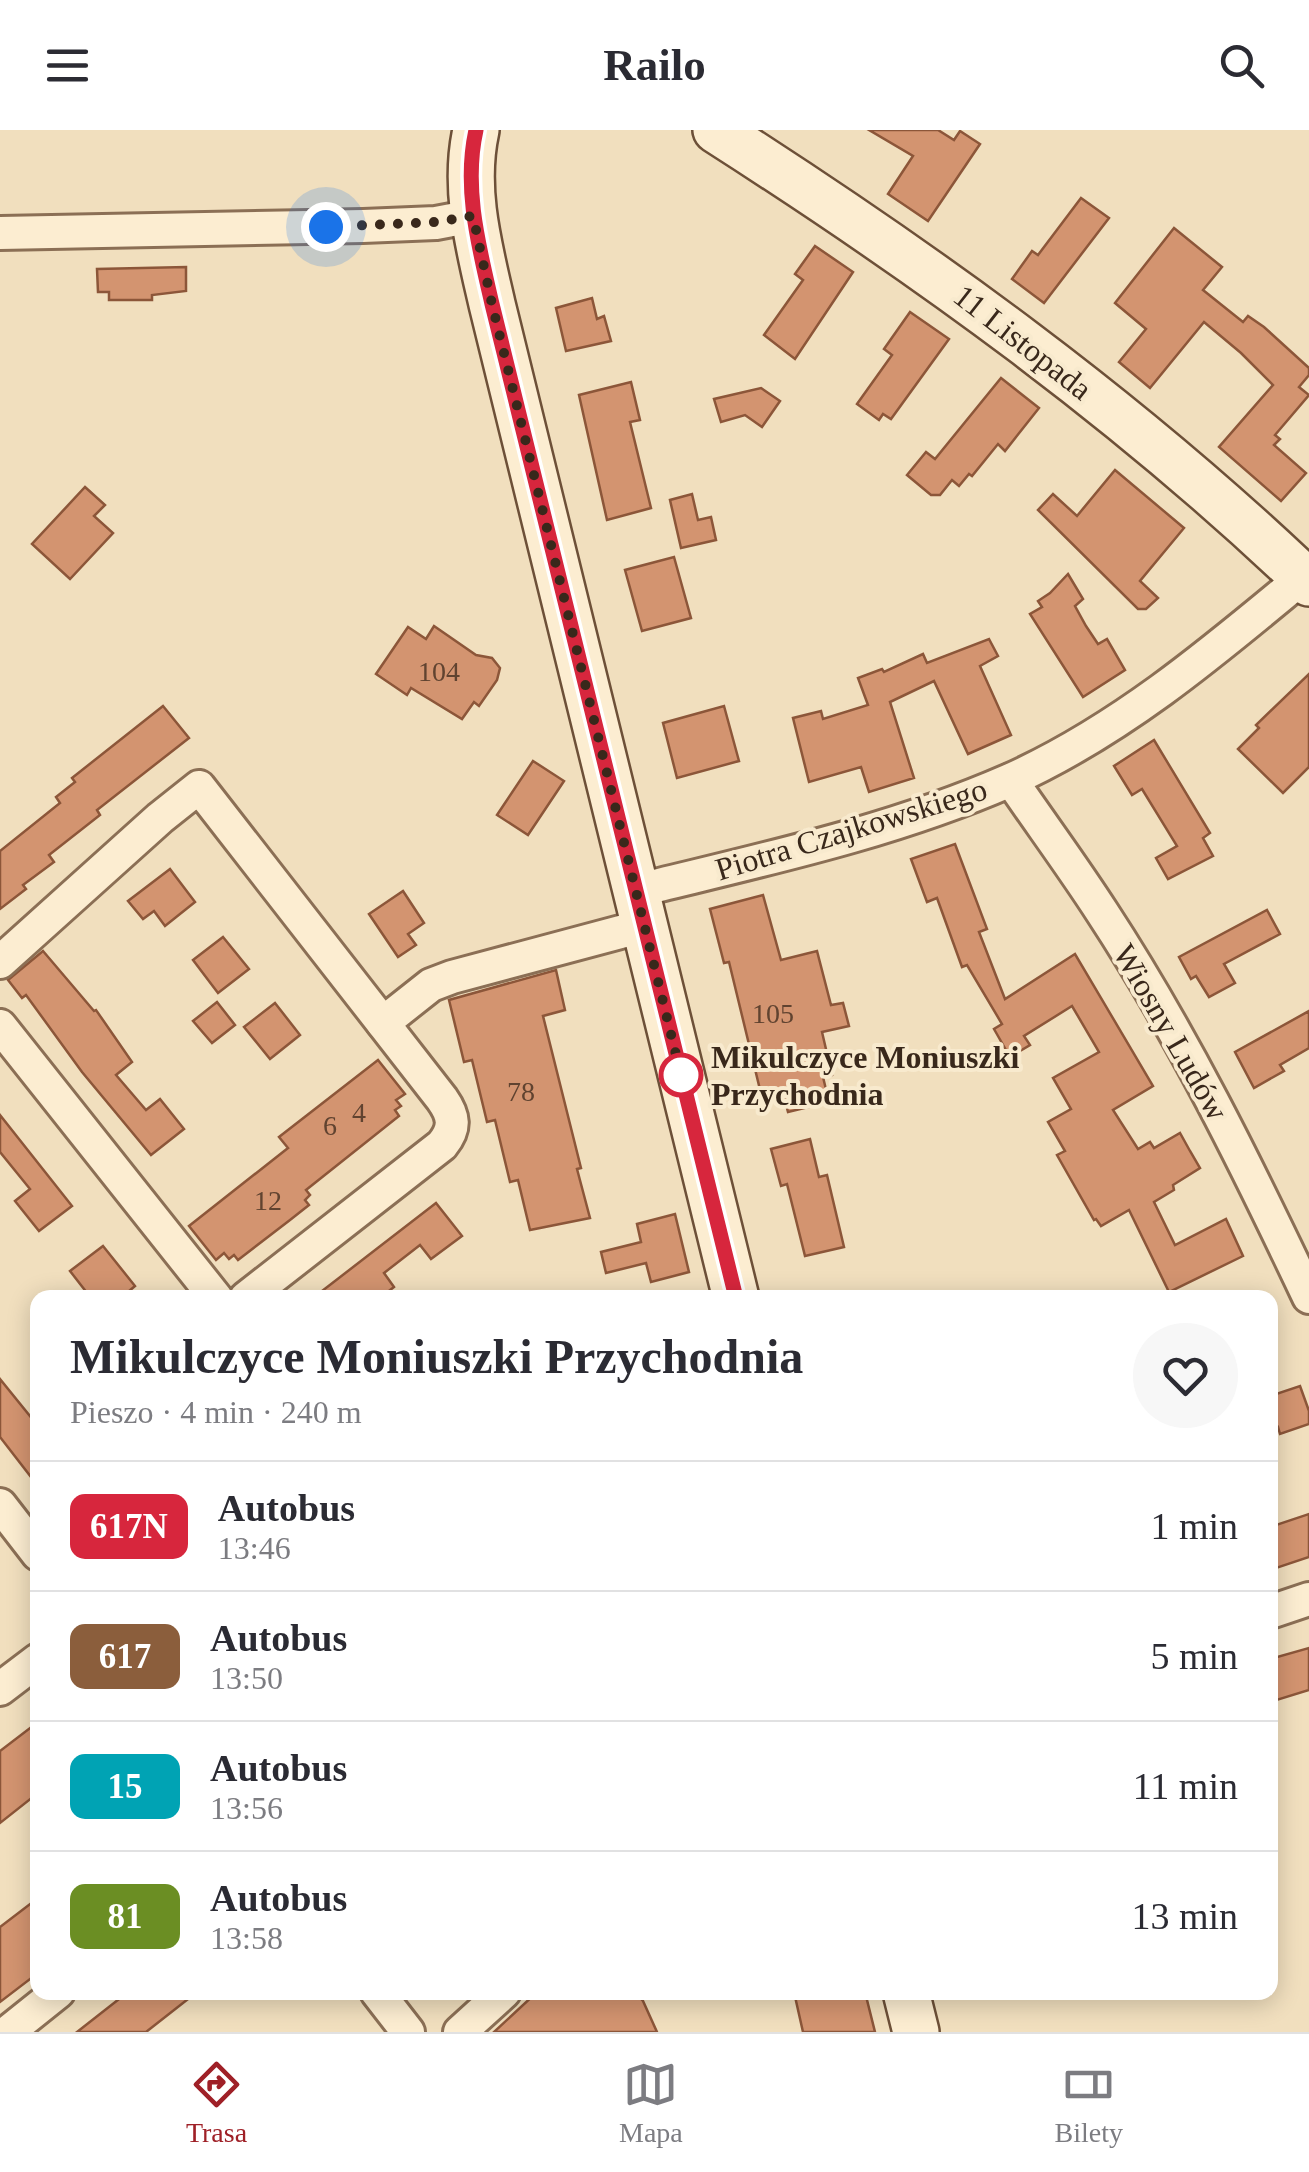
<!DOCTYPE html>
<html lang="pl">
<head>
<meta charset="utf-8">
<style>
  :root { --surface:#fff; --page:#f7f7f7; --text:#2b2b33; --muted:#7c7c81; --line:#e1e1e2; --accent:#9f2027 }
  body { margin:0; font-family:"Times New Roman",serif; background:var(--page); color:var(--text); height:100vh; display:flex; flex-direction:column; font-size:38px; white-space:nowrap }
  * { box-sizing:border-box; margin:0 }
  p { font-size:32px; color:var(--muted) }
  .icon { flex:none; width:55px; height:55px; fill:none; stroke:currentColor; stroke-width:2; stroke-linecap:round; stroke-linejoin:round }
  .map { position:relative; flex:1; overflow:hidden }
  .panel { position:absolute; left:30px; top:1160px; width:1248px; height:710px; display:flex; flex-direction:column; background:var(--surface); border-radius:20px; box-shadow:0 5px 25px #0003 }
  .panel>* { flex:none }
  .badge { padding:0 20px; border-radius:15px; font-size:35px; line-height:65px }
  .you { position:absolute; width:50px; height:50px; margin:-25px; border:8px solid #fff; border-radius:50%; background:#1a73e8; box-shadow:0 0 0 15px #1a73e833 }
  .map>.badge { position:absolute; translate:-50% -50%; box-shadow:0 0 0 5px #fff }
  .round { display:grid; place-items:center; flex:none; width:105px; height:105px; border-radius:52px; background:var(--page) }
  .overview { display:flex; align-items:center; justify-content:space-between; height:170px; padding:0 40px }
  h1 { font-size:48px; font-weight:700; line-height:75px }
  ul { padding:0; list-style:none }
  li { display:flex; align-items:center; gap:30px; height:130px; padding:0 40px; border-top:2px solid var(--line) }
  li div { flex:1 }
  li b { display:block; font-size:38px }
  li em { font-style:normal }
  li .badge { min-width:110px; font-weight:700; text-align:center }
  header { display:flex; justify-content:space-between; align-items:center; height:130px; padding:0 40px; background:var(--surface); font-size:45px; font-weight:700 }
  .dock { display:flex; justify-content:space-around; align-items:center; height:140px; border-top:2px solid var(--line); background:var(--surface); font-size:28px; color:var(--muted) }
  .dock a { display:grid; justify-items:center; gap:5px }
  .dock .current { color:var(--accent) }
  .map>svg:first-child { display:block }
  .building { fill:#d39470; stroke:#8c5639; stroke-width:2.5 }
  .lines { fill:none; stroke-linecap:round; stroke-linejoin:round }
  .street-casing { stroke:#8b6f55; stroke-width:38 }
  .secondary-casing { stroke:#6d5038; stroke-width:50 }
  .street { stroke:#fcedd1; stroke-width:32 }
  .secondary { stroke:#fcedd1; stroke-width:45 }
  .line-casing { stroke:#fff; stroke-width:22 }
  .line { stroke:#d7263d; stroke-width:15 }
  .walk { stroke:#39281b; stroke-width:10; stroke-dasharray:0 18 }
  .stop-dot { fill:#fff; stroke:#d7263d; stroke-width:5 }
  .labels { text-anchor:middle; stroke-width:8; stroke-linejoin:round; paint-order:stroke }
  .number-label { font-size:28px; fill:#604330 }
  .street-label { font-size:32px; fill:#39281b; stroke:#f8eace }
  .stop-label { font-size:32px; font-weight:bold; fill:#39281b; stroke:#f8eace; text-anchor:start }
</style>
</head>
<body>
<header><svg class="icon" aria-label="menu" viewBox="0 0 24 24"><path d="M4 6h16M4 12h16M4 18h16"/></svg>Railo<svg class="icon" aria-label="search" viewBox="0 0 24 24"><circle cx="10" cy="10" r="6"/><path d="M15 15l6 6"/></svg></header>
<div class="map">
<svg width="1309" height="1902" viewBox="0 0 1309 1902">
  <rect width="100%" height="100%" fill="#f1dfbe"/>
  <g class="building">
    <path d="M869 0H938L954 10 960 1 980 14 928 91 888 64 913 26Z"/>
    <path d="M1081 68 1109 88 1044 173 1012 149 1032 121 1038 125Z"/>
    <path d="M1174 98 1222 137 1203 160 1243 192 1248 186 1264 197 1309 238V245L1299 257 1309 265 1275 305 1280 309 1274 315 1306 343 1281 371 1219 317 1273 255 1241 223 1204 192 1150 258 1119 232 1146 199 1115 173Z"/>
    <path d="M815 116 853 142 795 229 764 205 803 150 795 144Z"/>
    <path d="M186 137V161L152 165V170H109V162H98L97 139Z"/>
    <path d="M592 168 597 189 604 186 611 211 566 221 556 178Z"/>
    <path d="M910 182 949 209 891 289 883 284 879 290 857 274 892 225 884 219Z"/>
    <path d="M1001 248 1039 278 1005 321 998 314 972 346 969 344 959 356 952 350 940 365H931L907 345 926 322 935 329Z"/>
    <path d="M631 252 640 290 630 292 651 378 607 390 579 265Z"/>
    <path d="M761 258 780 271 762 297 745 285 721 292 714 269Z"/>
    <path d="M1115 340 1184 398 1140 451 1158 468 1146 479H1138L1038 380 1053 364 1077 386Z"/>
    <path d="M85 357 105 375 94 386 113 403 70 449 32 414Z"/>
    <path d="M692 364 698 390 711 387 716 410 681 418 670 370Z"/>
    <path d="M674 427 691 488 642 501 625 440Z"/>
    <path d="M1068 444 1083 469 1075 476 1086 496 1098 514 1107 509 1125 540 1083 567 1030 484 1042 477 1038 471 1050 463Z"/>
    <path d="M434 496 476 525 492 528 500 538 497 550 479 576 474 572 462 589 411 558 407 565 376 544 408 497 426 509Z"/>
    <path d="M989 509 998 526 980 536 1011 605 968 624 934 551 890 572 914 648 869 662 861 637 809 652 793 588 821 581 823 589 868 575 858 548 882 539 884 542 923 524 927 533Z"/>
    <path d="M1309 544V637L1283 663 1238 619 1259 598 1256 595Z"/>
    <path d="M163 576 189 608 97 680 100 685 49 725 54 732 23 755 26 759 0 779V721L60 673 56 667 75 652 72 648Z"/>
    <path d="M724 576 739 631 677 648 663 593Z"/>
    <path d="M1154 610 1210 703 1203 708 1213 726 1168 749 1156 728 1177 716 1142 659 1132 665 1114 636Z"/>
    <path d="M533 631 564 651 528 705 497 685Z"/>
    <path d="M955 714 987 799 979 802 1005 869 1075 824 1153 956 1113 980 1138 1019 1150 1012 1154 1018 1180 1003 1190 1021 1200 1038 1173 1055 1174 1060 1154 1072 1175 1115 1226 1089 1243 1126 1169 1162 1129 1080 1101 1096 1096 1089 1094 1090 1057 1025 1065 1021 1048 992 1071 979 1053 948 1099 922 1072 876 1024 906 1030 915 1010 927 994 899 1002 894 967 835 962 837 937 768 927 772 911 729Z"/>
    <path d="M170 739 195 772 165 796 154 781 143 789 128 771Z"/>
    <path d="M403 761 424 793 408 804 416 815 398 827 369 784Z"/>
    <path d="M763 765 781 830 817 821 831 875 843 873 849 896 822 902 832 945 823 947 829 972 788 982 784 967 763 972 729 832 724 833 710 779Z"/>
    <path d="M1267 780 1280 804 1224 834 1235 853 1209 867 1196 846 1191 849 1179 827Z"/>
    <path d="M223 807 249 839 218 863 193 830Z"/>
    <path d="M43 821 94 881 96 880 132 932 116 945 146 980 160 969 184 999 151 1025 82 942 26 865 22 868 8 850Z"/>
    <path d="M556 840 565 880 543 886 581 1038 577 1039 590 1088 530 1100 518 1050 510 1052 495 990 487 992 472 930 464 932 449 870Z"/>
    <path d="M217 872 235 895 212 913 193 891Z"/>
    <path d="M275 873 300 905 270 929 244 897Z"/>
    <path d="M1309 881V918L1280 935 1284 941 1254 958 1235 922Z"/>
    <path d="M378 930 405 964 396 970 401 976 395 980 399 986 306 1060 310 1065 305 1070 309 1075 290 1090 238 1130 234 1125 229 1129 224 1123 216 1130 189 1096 288 1018 279 1007Z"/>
    <path d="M0 985 72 1076 39 1101 15 1071 30 1059 0 1022Z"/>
    <path d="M810 1009 819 1047 827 1045 844 1117 805 1126 787 1054 781 1056 771 1019Z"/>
    <path d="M436 1073 462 1106 431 1129 420 1115 384 1143 394 1157 380 1168H313Z"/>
    <path d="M675 1084 689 1142 651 1152 646 1133 606 1143 601 1122 641 1112 637 1094Z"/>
    <path d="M103 1116 135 1156 121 1168H91L70 1141Z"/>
    <path d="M0 1249 38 1296V1356L0 1307Z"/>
    <path d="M1300 1256 1309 1281V1294L1280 1304 1278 1297 1270 1300V1266Z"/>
    <path d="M1309 1384V1427L1270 1440V1397Z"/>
    <path d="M1309 1518V1560L1270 1572V1529Z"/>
    <path d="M38 1592V1663L0 1693V1621Z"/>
    <path d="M38 1768V1843L0 1872V1797Z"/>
    <path d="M128 1862H197L146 1902H77Z"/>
    <path d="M537 1862H635L643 1871 657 1902H494Z"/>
    <path d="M794 1862H865L875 1902H803Z"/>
  </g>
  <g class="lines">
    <defs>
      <g id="street">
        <path d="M0 103 363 96 436 93 473 86"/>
        <path d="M1011 650C1041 694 1073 737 1102 782 1182 904 1247 1036 1309 1167"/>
        <path d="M635 761C760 730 889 703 1008 651 1118 602 1212 523 1303 447"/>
        <path d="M0 832 160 688 199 657 442 969C454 986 456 998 442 1015L246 1168"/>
        <path d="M383 893 431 855 452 847 643 796"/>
        <path d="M0 896 216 1168"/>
        <path d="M0 1375 38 1424"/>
        <path d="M1270 1482 1309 1469"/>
        <path d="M0 1559 38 1530"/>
        <path d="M377 1862 408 1902"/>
        <path d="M8 1902 58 1862"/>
        <path d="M460 1902 504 1862"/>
      </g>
      <g id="secondary">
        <path d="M476 0C463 59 479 117 492 174L736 1168"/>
        <path d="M716 0C927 135 1127 279 1309 453"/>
        <path d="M906 1862 916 1902"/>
      </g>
    </defs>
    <use href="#street" class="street-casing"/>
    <use href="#secondary" class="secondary-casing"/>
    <use href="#street" class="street"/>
    <use href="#secondary" class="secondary"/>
  </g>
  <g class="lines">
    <defs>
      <path id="line" d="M476 0C463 58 479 117 492 174L736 1168"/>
    </defs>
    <use href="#line" class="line-casing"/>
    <use href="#line" class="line"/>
    <path class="walk" d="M326 97 436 92 473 86 492 174 681 945"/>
  </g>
  <circle class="stop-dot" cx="681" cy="945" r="20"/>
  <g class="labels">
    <g class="number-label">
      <text x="439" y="551">104</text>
      <text x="773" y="893">105</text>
      <text x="521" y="971">78</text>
      <text x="359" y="992">4</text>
      <text x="330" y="1005">6</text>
      <text x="268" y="1080">12</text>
    </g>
    <g class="street-label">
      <text transform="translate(1023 212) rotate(38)" y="11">11 Listopada</text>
      <text transform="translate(851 699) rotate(-17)" y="11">Piotra Czajkowskiego</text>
      <text transform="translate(1171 902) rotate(60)" y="11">Wiosny Ludów</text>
    </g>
    <g class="stop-label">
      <text x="711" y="938">Mikulczyce Moniuszki<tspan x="711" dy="37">Przychodnia</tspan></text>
    </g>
  </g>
</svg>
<div class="you" style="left:326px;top:97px"></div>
<section class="panel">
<div class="overview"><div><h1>Mikulczyce Moniuszki Przychodnia</h1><p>Pieszo · 4 min · 240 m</p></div><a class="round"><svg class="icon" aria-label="heart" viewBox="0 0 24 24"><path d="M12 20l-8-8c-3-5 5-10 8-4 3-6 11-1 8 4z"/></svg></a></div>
<ul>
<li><span class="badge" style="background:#d7263d;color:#fff">617N</span><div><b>Autobus</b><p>13:46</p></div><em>1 min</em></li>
<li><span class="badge" style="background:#8b5e3c;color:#fff">617</span><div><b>Autobus</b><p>13:50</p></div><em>5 min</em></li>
<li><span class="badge" style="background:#00a3b4;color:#fff">15</span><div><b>Autobus</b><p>13:56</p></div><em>11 min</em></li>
<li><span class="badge" style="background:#6b8e23;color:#fff">81</span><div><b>Autobus</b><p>13:58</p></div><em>13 min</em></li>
</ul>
</section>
</div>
<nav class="dock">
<a class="current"><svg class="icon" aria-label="directions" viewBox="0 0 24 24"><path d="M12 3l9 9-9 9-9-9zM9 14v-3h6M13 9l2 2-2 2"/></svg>Trasa</a>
<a><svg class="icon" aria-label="map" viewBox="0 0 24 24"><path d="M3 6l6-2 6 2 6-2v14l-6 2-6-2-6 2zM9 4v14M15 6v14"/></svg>Mapa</a>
<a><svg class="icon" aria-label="tickets" viewBox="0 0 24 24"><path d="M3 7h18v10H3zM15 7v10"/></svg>Bilety</a>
</nav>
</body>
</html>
